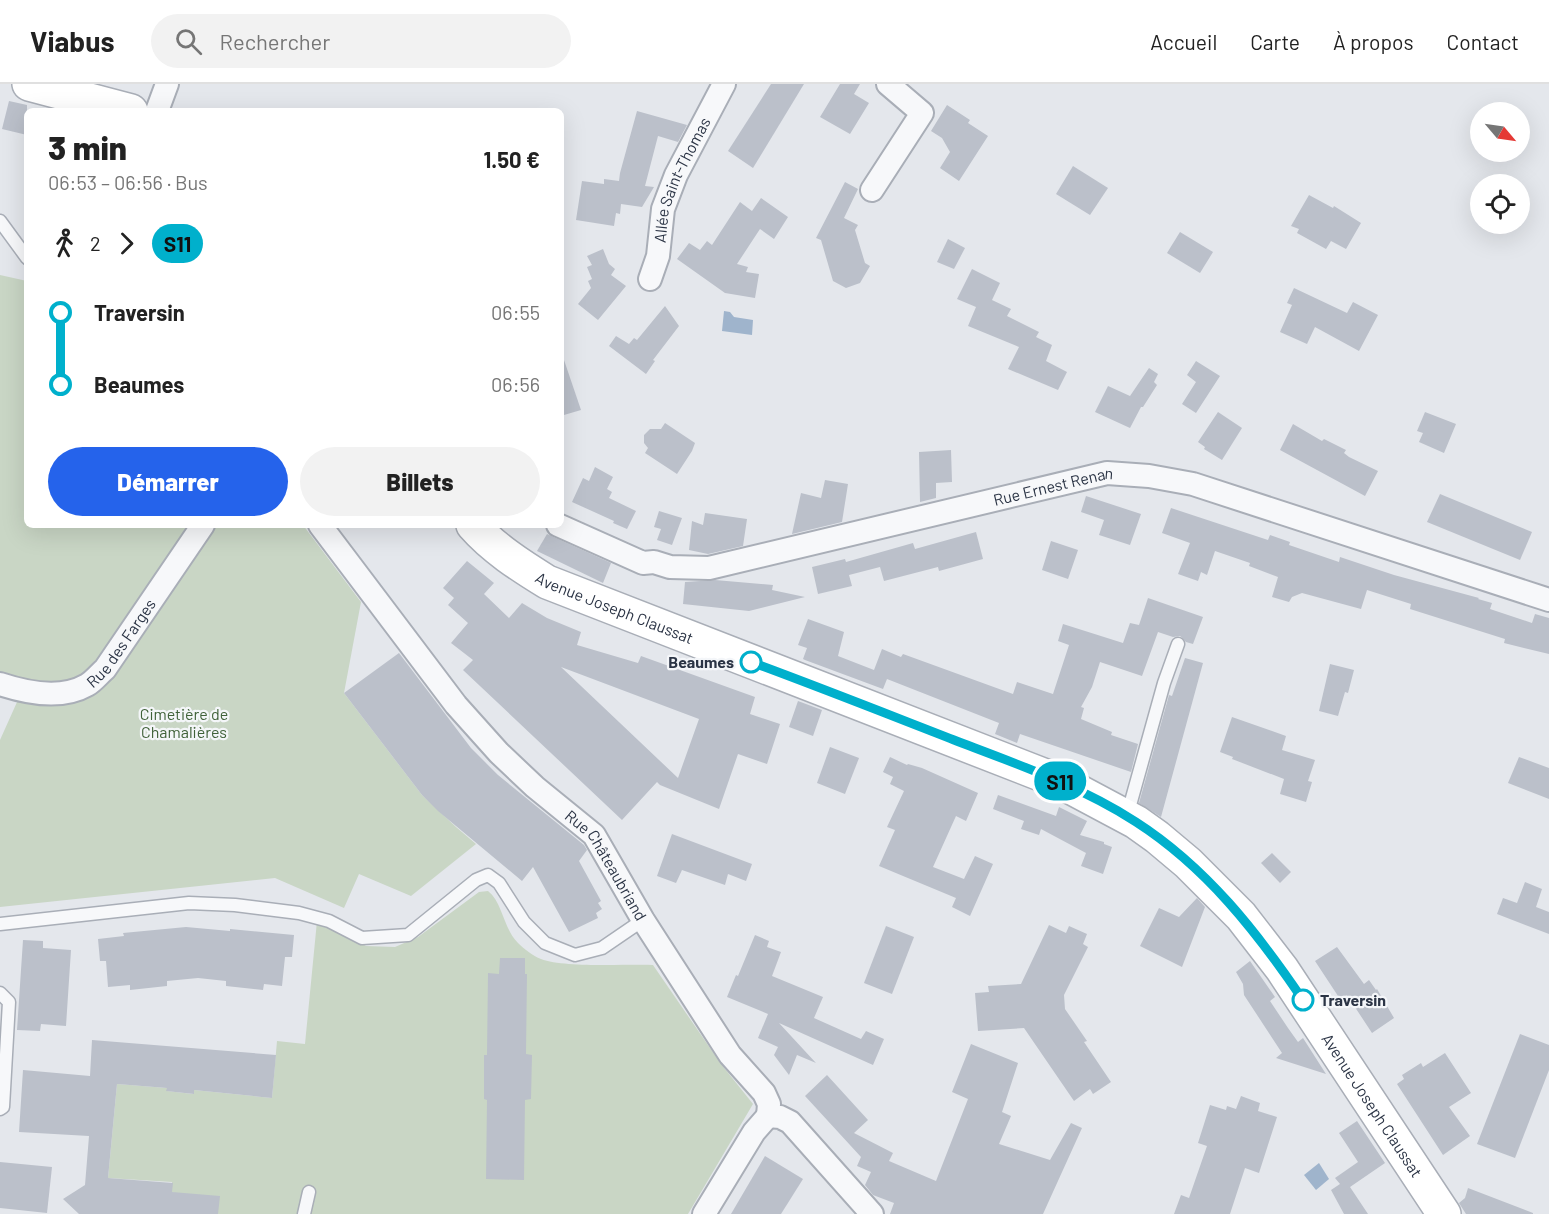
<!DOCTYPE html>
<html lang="fr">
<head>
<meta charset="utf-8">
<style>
  :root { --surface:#fff; --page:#f2f2f2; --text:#222; --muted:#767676; --line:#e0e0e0; --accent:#2563eb }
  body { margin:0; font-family:Barlow,sans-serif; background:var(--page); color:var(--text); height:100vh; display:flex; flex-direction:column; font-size:22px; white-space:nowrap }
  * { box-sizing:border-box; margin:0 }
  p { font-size:20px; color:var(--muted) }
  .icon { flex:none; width:33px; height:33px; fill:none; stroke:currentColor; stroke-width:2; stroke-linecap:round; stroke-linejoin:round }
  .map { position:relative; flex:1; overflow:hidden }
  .panel { position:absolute; left:24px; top:24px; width:540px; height:420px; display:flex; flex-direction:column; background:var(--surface); border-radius:9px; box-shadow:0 6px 24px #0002 }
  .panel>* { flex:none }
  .badge { padding:0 12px; border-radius:20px; font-size:21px; line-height:39px }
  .needle { width:39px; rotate:119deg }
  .tools { position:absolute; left:1470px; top:18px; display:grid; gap:12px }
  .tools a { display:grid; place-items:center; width:60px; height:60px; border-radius:50%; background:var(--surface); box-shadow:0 6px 24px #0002; font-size:30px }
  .map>.badge { position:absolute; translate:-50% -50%; box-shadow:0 0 0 3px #fff }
  .legs { display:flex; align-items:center; gap:9px; height:66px; padding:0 24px; font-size:20px }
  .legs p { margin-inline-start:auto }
  .summary { display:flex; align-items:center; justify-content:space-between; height:102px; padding:0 24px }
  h1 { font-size:33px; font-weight:800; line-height:45px }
  .action { display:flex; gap:12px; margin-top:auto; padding:12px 24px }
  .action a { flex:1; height:69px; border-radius:36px; background:var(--accent); color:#fff; font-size:24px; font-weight:800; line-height:69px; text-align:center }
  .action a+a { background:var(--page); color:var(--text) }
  ul { padding:0 24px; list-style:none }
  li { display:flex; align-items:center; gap:21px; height:72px; font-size:22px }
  li i { display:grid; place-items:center; width:9px; height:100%; margin:0 8px; background:currentColor }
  li i::after { content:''; width:15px; height:15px; margin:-8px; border:4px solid; border-radius:50%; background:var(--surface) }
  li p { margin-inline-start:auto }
  li:first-child i { background:linear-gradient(#0000 50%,currentColor 0) }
  li:last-child i { background:linear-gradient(currentColor 50%,#0000 0) }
  header { display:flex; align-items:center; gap:36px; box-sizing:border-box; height:84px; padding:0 30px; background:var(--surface); border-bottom:2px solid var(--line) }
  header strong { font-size:28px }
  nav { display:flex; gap:33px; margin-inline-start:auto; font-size:21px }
  .search { width:420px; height:54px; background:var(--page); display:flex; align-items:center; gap:15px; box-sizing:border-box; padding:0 21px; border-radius:33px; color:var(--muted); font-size:22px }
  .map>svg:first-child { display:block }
  .green { fill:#c9d6c5 }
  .water { fill:#9fb4cc }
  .building { fill:#bbc0ca; fill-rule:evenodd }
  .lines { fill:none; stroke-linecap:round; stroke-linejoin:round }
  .service-casing { stroke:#a9aeb7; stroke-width:15 }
  .minor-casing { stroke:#a9aeb7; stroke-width:26 }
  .secondary-casing { stroke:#a9aeb7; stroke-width:36 }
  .service { stroke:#f7f8fa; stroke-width:12 }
  .minor { stroke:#f7f8fa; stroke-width:22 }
  .secondary { stroke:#fff; stroke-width:33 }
  .line-1-casing { stroke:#fff; stroke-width:14 }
  .line-1 { stroke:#00b0cc; stroke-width:9 }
  .stop-1-dot { fill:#fff; stroke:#00b0cc; stroke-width:3 }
  .labels { text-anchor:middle; stroke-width:4.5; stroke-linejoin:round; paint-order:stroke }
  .street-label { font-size:16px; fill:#2b3445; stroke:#f4f6f9 }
  .stop-label { font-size:16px; font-weight:bold; fill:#2b3445; stroke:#f4f6f9; text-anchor:end }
  .park-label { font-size:16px; fill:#3f6138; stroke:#f4f6f9 }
</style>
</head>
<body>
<header>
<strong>Viabus</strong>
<div class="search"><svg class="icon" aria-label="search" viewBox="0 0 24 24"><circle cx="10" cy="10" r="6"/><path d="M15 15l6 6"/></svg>Rechercher</div>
<nav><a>Accueil</a><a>Carte</a><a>À propos</a><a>Contact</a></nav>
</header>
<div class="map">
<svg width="1549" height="1130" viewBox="0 0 1549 1130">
  <rect width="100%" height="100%" fill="#e4e7ec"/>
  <g class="green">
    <path d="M0 191 27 197V441H303L361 518 344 609 422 711 456 743 476 760 411 812 359 790 344 824 275 794 0 823V656L26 598 0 589Z"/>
    <path d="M488 807C503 819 503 844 518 859 523 864 533 872 541 875 565 884 624 880 653 881L721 980 753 1020 688 1130H218L172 1108V1098L108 1094 117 1000 167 1004V1007L193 1010 194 1006 272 1014 277 957 305 960 317 837 341 847 366 862 395 863 418 853 479 808Z"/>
  </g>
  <g class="water">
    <path d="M724 227 730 228 734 233 753 236 752 251 722 247Z"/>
    <path d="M1319 1079 1329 1095 1316 1106 1304 1091Z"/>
  </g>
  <g class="building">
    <path d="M771 0H804L753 84 728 67Z"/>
    <path d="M840 0H860L854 10 869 19 850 50 820 33Z"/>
    <path d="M9 17 27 21V51L2 45Z"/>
    <path d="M947 21 970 36 968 39 988 52 959 97 940 84 950 68 942 54 931 47Z"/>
    <path d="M637 27 687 41 678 58 658 52 645 102 654 103 642 123 621 120 620 130 616 129 614 142 576 136 582 97 604 100V95L619 97 620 89Z"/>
    <path d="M1073 82 1108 104 1090 131 1056 110Z"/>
    <path d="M845 98 858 105 844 134 858 141 855 146 865 179 870 182 860 199 846 204 833 197 821 156 816 154Z"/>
    <path d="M1309 111 1333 124 1334 122 1361 139 1346 165 1331 157 1326 165 1297 149 1299 145 1291 142Z"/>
    <path d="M761 114 788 133 774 155 760 145 737 180 748 183 746 188 759 190 755 214 725 209 677 175 689 159 700 166 707 157 712 161 740 118 752 127Z"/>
    <path d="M1180 148 1213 168 1200 189 1167 169Z"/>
    <path d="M948 155 965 164 954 185 937 178Z"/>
    <path d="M603 165 609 180 615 185 611 191 626 202 598 236 578 220 591 204 588 197 592 195 587 183 592 181 587 172Z"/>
    <path d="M972 185 1000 199 992 216 1011 225 1007 232 1039 248 1036 253 1052 261 1046 277 1067 288 1058 306 1008 285 1019 263 968 242 976 223 957 215Z"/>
    <path d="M1294 204 1347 229 1353 218 1378 231 1359 267 1315 243 1307 260 1280 248 1292 221 1287 219Z"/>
    <path d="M665 222 679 242 653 276 655 277 646 290 609 262 616 252 629 260 634 254 637 256Z"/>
    <path d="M561 276H564L581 326 564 331 561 321Z"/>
    <path d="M1196 277 1220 292 1196 329 1182 320 1196 298 1187 291Z"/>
    <path d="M1149 284 1158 290 1154 298 1157 301 1143 323H1141L1130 344 1095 328 1108 302 1130 312Z"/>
    <path d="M1218 328 1242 344 1222 376 1204 365 1205 363 1198 358Z"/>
    <path d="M1425 328 1456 340 1444 369 1419 358 1423 349 1417 347Z"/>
    <path d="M665 339 695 359 692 367 677 390 645 369 648 364 644 359V351L650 345H661Z"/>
    <path d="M1293 340 1322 357 1324 355 1346 366 1344 369 1349 373 1378 387 1365 412 1280 366Z"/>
    <path d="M951 366 952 398 936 399V414L920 418 919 368Z"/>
    <path d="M595 383 613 393 607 405 612 408 609 414 636 427 627 445 613 439 614 437 572 418 583 394 589 397Z"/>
    <path d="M825 396 848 400 842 438 792 450 801 409 821 414Z"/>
    <path d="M1440 410 1532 448 1520 476 1427 438Z"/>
    <path d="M1086 412 1141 430 1130 461 1099 451 1104 436 1081 428Z"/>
    <path d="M1171 424 1268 456 1270 451 1290 458 1289 461 1339 478 1340 473 1394 491 1479 514 1478 515 1492 519 1490 525 1532 539 1535 530 1549 534V570L1504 559 1505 555 1410 525 1411 520 1367 506 1361 525 1302 509 1292 513 1289 518 1272 513 1278 493 1249 482 1250 479 1215 467 1207 491 1201 488 1198 497 1178 490 1190 459 1162 449Z"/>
    <path d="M659 427 682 434 672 461 657 456 661 445 654 443Z"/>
    <path d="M705 429 747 435 743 462 708 470 689 466 692 437 703 441Z"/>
    <path d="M976 448 983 475 939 487 938 483 884 497 880 483 849 491 852 502 818 510 812 483 845 475 846 478 913 459 915 465Z"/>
    <path d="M547 450 611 479 603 499 537 467Z"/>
    <path d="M1051 457 1078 466 1068 495 1042 486Z"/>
    <path d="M467 477 494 499 484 510 509 534 522 519 547 534 581 548 577 561 638 579 641 572 755 613 750 630 780 640 767 680 738 670 719 725 660 701 657 698 622 736 463 586 473 576 451 559 468 539 448 521 454 514 443 504ZM561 583 699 635 678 694Z"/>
    <path d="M715 496 773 501 772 506 805 513 749 527 683 520 685 498Z"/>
    <path d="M1148 514 1203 533 1193 560 1186 558 1180 552 1173 553 1158 548 1142 592 1100 578 1092 603 1081 623 1084 624 1081 635 1112 648 1111 651 1138 660 1131 688 1020 650 1017 659 995 650 999 639 887 595 883 605 805 576 803 575 807 564 798 561 808 535 844 548 838 572 874 586 882 565 901 573 903 570 1013 610 1017 598 1053 610 1069 561 1058 557 1063 540 1123 559 1130 539 1139 541Z"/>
    <path d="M399 569 471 664 498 691 584 761 587 766 579 777 601 817 598 819 602 825 596 829 598 834 569 848 533 783 522 797 438 727 422 711 344 609Z"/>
    <path d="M1185 574 1203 579 1161 733 1139 719 1169 611 1172 612Z"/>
    <path d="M1330 580 1354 586 1348 609 1345 608 1338 632 1319 627Z"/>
    <path d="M798 617 822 626 813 652 789 643Z"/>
    <path d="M1232 633 1286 652 1282 666 1315 676 1308 697 1312 698 1306 718 1280 710 1284 695 1232 675 1233 673 1220 668Z"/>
    <path d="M830 663 859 674 845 710 817 699Z"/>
    <path d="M890 673 907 681 908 680 922 684 978 709 966 737 956 732 933 783 964 795 975 772 993 780 970 832 952 823 956 814 879 782 895 746 887 743 904 707 890 700 893 693 883 688Z"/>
    <path d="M1519 673 1549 684V715L1508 699Z"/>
    <path d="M998 711 1056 732 1059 723 1087 737 1080 751 1104 758V760L1112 763 1103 790 1081 782 1086 769 1041 745 1039 751 1021 745 1024 737 993 725Z"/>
    <path d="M672 750 752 780 746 797 728 790 725 801 682 786 676 799 657 792Z"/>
    <path d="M1272 769 1291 788 1280 799 1261 779Z"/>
    <path d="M1525 798 1542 805 1536 823 1549 828V850L1497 830 1503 814 1517 819Z"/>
    <path d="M1197 814 1205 823 1182 883 1140 862 1159 824 1179 833Z"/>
    <path d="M1049 841 1066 849 1069 842 1087 850 1083 860 1088 863 1064 911 1065 925 1087 957 1084 958 1111 998 1093 1010 1090 1005 1074 1017 1024 944 978 947 975 909 989 908 988 902 1021 900Z"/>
    <path d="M886 842 914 853 892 910 864 899Z"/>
    <path d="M186 843 230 847V845L294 851 292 873H285L282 902 264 900 263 906 226 902V897L198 894 167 897V902L130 906V901L108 903 106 877H100L98 855 124 852 123 849Z"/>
    <path d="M755 851 769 857 767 863 781 868 772 892 823 913 814 934 861 955 866 947 884 955 873 981 779 939 816 979 797 971 789 991 774 971 778 963 758 954 768 930 727 913 736 891 738 892Z"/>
    <path d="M23 856 43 857V864L71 866 66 942 41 940 40 947 17 946Z"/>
    <path d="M1337 863 1364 900 1369 896 1376 906 1377 905 1394 934 1372 949 1347 911 1340 915 1315 877Z"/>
    <path d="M500 874H525V890H527L526 970 532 971 531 1015 525 1016 524 1096 486 1095 487 1016 484 1015V971H487L488 889 499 890Z"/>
    <path d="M1250 877 1275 913 1270 917 1288 944 1298 958 1303 954 1326 990 1276 974 1282 969 1244 911 1243 900 1236 888Z"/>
    <path d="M1520 950 1549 961V986L1515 1074 1477 1060Z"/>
    <path d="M92 956 276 971 272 1014 194 1006V1010L166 1007 167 1004 117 1000 108 1094 173 1099 172 1108 220 1112 218 1130H79L63 1115 85 1101 89 1052 19 1048 23 986 90 992Z"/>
    <path d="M971 960 1018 979 1002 1028 1011 1032 999 1060 1050 1076 1071 1039 1082 1044 1043 1130H890L894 1119 873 1111 865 1101 871 1088 857 1082 861 1073 805 1012 827 991 868 1036 854 1049 893 1069 889 1077 936 1097 968 1015 952 1008Z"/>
    <path d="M1445 969 1471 1009 1449 1023 1470 1052 1443 1071 1397 1000 1404 995 1402 991 1421 979 1423 983Z"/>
    <path d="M1241 1012 1260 1019 1258 1027 1277 1033 1259 1089 1245 1084 1230 1130H1174L1181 1111 1189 1114 1207 1062 1198 1059 1210 1021 1226 1026 1227 1022 1236 1025Z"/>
    <path d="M1357 1037 1385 1079 1350 1103 1368 1130H1344L1331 1106 1340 1100 1335 1094 1358 1078 1339 1049Z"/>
    <path d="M765 1072 803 1095 781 1130H731Z"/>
    <path d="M0 1078 52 1083 47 1129 0 1124Z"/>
    <path d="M1468 1104 1533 1129V1130H1466L1459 1119 1465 1114Z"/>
  </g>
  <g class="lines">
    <defs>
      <g id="service">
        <path d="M0 137 27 174"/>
        <path d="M1127 732 1164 599 1178 560"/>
        <path d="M0 840 189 819 235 821 299 829 329 837 362 854 408 851 476 796 488 791 499 799 524 838 545 859 575 871 602 864 643 836"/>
        <path d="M0 909 9 918 3 1023 0 1025"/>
        <path d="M304 1130 309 1108"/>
      </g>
      <g id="minor">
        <path d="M157 27 167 0"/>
        <path d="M872 106 922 29 888 0"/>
        <path id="s1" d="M650 195 658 172 663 125 676 91 724 0"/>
        <path id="s2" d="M320 441 456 621 499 669 535 703 594 751 643 836 730 971 764 1009 769 1020 768 1032"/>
        <path id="s3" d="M558 441 643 479 654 478 670 483 709 484 1107 389 1149 392 1193 400 1549 516"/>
        <path id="s4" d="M0 600C27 609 61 616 87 601 94 597 99 590 105 585L203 441"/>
        <path d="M768 1032 780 1033 790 1038 872 1130"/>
        <path d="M704 1130 754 1048 768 1032"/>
      </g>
      <g id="secondary">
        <path d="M29 0 131 27"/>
        <path id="s5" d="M473 441C493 464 521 482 547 498L1061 698 1136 738 1157 753 1188 779 1241 832 1282 885 1444 1130"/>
      </g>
    </defs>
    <use href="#service" class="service-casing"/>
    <use href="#minor" class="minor-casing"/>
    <use href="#secondary" class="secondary-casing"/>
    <use href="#service" class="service"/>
    <use href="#minor" class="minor"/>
    <use href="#secondary" class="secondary"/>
  </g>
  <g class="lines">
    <defs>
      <path id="line-1" d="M751 578C819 603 887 630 954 656 1017 680 1080 702 1136 738 1206 783 1257 848 1303 916"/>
    </defs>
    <use href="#line-1" class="line-1-casing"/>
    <use href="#line-1" class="line-1"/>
  </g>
  <g class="stop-1-dot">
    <circle cx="751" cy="578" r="10"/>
    <circle cx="1303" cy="916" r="10"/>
  </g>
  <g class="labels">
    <g class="street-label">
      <text dy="6" stroke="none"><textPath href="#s1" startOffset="105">Allée Saint-Thomas</textPath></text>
      <text dy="6" stroke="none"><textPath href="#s3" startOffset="514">Rue Ernest Renan</textPath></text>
      <text dy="6" stroke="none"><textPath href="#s5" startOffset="166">Avenue Joseph Claussat</textPath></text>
      <text dy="6" stroke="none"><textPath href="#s4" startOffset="144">Rue des Farges</textPath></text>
      <text dy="6" stroke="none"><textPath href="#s2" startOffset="447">Rue Châteaubriand</textPath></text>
      <text dy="6" stroke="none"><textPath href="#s5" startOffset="1102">Avenue Joseph Claussat</textPath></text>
    </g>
    <g class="stop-label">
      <text x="734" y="584">Beaumes</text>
      <text x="1320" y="922" text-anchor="start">Traversin</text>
    </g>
    <g class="park-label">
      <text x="184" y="636">Cimetière de<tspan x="184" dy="18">Chamalières</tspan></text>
    </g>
  </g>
</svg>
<div class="tools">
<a><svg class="needle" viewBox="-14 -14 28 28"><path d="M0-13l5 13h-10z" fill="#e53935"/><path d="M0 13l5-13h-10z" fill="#767676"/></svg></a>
<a><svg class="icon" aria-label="locate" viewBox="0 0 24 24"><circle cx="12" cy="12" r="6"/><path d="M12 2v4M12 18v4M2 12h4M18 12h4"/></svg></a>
</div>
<b class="badge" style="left:1060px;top:697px;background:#00b0cc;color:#111">S11</b>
<section class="panel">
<div class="summary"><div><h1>3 min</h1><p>06:53 – 06:56 · Bus</p></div><b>1.50 €</b></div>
<div class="legs"><svg class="icon" aria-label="walk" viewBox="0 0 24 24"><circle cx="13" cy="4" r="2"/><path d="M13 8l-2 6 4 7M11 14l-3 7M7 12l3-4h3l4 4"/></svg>2<svg class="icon" aria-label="forward" viewBox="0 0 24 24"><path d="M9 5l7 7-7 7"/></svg><b class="badge" style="background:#00b0cc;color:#111">S11</b></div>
<ul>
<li><i style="color:#00b0cc"></i><b>Traversin</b><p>06:55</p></li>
<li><i style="color:#00b0cc"></i><b>Beaumes</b><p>06:56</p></li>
</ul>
<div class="action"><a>Démarrer</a><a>Billets</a></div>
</section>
</div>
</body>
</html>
